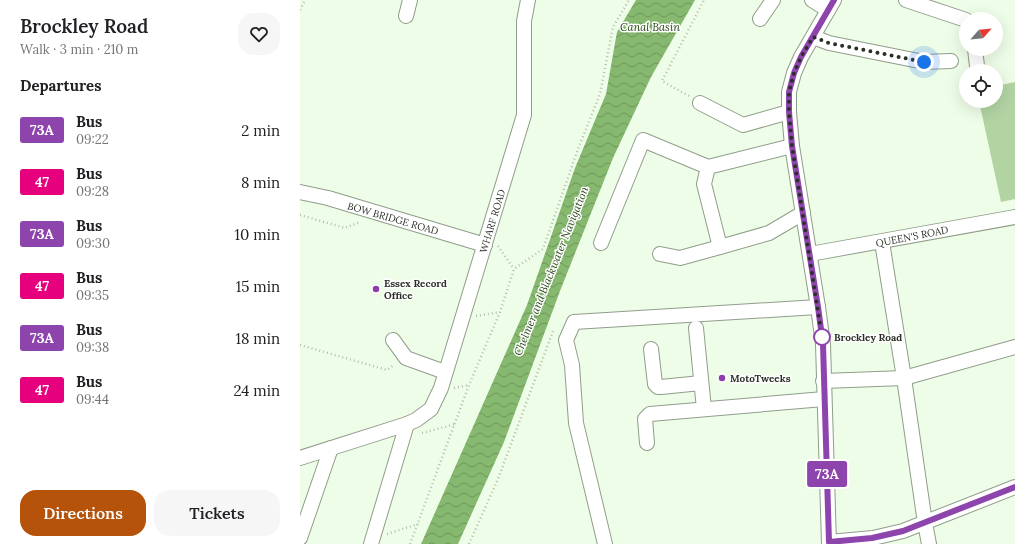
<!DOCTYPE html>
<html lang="en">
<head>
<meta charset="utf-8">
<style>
  :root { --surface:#fff; --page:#f6f6f6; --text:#202124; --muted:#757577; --accent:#b45309 }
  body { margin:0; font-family:Lora,serif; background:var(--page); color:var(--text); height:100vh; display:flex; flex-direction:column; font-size:15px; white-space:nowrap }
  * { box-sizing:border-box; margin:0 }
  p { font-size:13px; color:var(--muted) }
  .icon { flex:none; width:22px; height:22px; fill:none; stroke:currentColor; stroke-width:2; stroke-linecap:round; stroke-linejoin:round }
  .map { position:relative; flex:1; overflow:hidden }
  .drawer { display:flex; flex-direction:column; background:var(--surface); width:300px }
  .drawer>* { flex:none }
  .badge { padding:0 8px; border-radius:3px; font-size:14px; line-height:26px }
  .needle { width:26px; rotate:63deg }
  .fabs { position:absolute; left:659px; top:12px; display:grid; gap:8px }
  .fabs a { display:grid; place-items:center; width:44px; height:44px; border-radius:50%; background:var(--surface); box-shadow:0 4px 16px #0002; font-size:20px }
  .you { position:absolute; width:20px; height:20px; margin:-10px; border:3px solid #fff; border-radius:50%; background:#1a73e8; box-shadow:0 0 0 6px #1a73e833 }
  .map>.badge { position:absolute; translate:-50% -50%; box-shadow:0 0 0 2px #fff }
  h2 { padding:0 20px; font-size:15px; line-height:36px }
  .round { display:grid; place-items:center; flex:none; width:42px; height:42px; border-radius:16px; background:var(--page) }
  .summary { display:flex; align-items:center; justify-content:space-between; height:68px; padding:0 20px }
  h1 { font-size:19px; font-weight:600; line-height:30px }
  .primary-button { display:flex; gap:8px; margin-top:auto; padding:8px 20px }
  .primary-button a { flex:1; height:46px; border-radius:16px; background:var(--accent); color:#fff; font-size:16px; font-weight:600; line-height:46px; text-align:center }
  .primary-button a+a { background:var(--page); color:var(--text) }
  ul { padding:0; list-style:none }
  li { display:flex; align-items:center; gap:12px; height:52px; padding:0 20px }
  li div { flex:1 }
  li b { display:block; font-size:15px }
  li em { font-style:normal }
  li .badge { min-width:44px; font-weight:700; text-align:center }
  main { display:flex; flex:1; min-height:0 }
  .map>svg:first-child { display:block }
  .green { fill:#b2d4a3 }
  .water { fill:url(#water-waves) }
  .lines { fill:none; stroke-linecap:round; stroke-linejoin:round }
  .minor-casing { stroke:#909d8a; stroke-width:16 }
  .path { stroke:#b3bfae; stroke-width:2.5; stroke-dasharray:1 3; stroke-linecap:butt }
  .minor { stroke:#fff; stroke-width:14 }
  .line-casing { stroke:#fff; stroke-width:9 }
  .line { stroke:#8e44ad; stroke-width:6 }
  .walk { stroke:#2a2f27; stroke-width:4; stroke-dasharray:0 7.2 }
  .poi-dot { fill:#8e3cab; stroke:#fff; stroke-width:1.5 }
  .stop-dot { fill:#fff; stroke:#8e44ad; stroke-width:2 }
  .labels { text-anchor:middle; stroke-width:3; stroke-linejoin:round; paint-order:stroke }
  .street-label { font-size:10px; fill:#2a2f27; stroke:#fff }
  .poi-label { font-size:10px; font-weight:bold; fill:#2a2f27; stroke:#fff; text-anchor:start }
  .stop-label { font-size:10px; font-weight:bold; fill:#2a2f27; stroke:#fff; text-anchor:start }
  .water-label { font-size:11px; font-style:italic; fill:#264714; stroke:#fff }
</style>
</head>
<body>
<main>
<section class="drawer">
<div class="summary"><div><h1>Brockley Road</h1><p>Walk · 3 min · 210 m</p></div><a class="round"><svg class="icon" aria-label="heart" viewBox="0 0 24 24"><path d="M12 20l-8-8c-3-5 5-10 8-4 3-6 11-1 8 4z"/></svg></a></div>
<h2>Departures</h2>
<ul>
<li><span class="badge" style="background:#8e44ad;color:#fff">73A</span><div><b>Bus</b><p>09:22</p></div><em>2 min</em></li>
<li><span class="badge" style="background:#e6007e;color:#fff">47</span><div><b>Bus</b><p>09:28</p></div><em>8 min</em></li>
<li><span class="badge" style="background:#8e44ad;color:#fff">73A</span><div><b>Bus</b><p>09:30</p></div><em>10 min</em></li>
<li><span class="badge" style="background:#e6007e;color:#fff">47</span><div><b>Bus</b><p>09:35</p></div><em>15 min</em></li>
<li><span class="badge" style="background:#8e44ad;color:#fff">73A</span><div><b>Bus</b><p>09:38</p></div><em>18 min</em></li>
<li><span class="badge" style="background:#e6007e;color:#fff">47</span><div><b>Bus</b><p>09:44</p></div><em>24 min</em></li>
</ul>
<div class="primary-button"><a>Directions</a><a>Tickets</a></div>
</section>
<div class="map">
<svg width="715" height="544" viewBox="0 0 715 544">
  <defs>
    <pattern id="water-waves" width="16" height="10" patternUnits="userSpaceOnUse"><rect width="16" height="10" fill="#86b96f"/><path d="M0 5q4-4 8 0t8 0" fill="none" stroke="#6e975b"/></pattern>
  </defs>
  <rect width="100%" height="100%" fill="#eefde8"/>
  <path class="green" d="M715 82V199L701 202 679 101H696V86Z"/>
  <path class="water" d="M336 0H395L351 77 313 158 260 291 204 442 158 544H121L227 305 275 168 306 94 317 32Z"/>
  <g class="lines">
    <defs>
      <g id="minor">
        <path d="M512 0 528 10"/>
        <path d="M606 0 666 20"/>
        <path d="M106 16 110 0"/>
        <path d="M460 19 473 0"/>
        <path d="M513 37 529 43 624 62 651 61"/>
        <path d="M675 49 677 66"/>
        <path d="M400 103 443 125 489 112"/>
        <path d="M0 192 28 198 185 245"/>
        <path d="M582 242 604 378 625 523 629 544"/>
        <path d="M301 243 343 140 408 167"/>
        <path d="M420 247 404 184 408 167 492 146"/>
        <path d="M360 254 380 258 420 247 469 233 503 213"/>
        <path d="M510 254 715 217"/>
        <path d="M396 328 404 409"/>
        <path d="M93 340 106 358 145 372"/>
        <path d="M351 349 355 384 358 387H361L401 383"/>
        <path d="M523 381 604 378 715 347"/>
        <path d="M347 443 345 419 350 414 524 399"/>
        <path d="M0 458 107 424"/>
        <path d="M0 538 31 448"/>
        <path d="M529 542 573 538 603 531 715 487"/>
        <path d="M71 544 107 424 116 420 131 409 141 388 224 115V21L228 0"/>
        <path d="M305 544 276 423 272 365 266 340 274 322 518 307"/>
        <path d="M529 544 523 344 518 307 492 146 489 112V92L494 73 501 57 534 0"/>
      </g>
    </defs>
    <use href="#minor" class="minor-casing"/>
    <g class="path">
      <path d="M0 10 5 0"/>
      <path d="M389 96 362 81 404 0"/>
      <path d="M0 215 45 228 60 222"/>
      <path d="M198 246 214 269"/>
      <path d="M176 316 200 312"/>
      <path d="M0 345 87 370 94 365"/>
      <path d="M154 388 169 385"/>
      <path d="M122 433 156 424"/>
      <path d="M87 534 118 524"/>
      <path d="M110 544 169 385 200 312 214 269 243 249 278 149 300 94 313 27 329 0"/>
      <path d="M169 544 198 479 253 331 255 333"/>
    </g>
    <use href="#minor" class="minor"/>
  </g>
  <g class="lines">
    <defs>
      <path id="line" d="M534 0 501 57 494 73 489 92V112L492 146 518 307 523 344 529 542 572 538 603 531 715 487"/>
    </defs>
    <use href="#line" class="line-casing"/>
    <use href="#line" class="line"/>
    <path class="walk" d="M522 337 492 146 489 112V92L494 73 501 57 513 37 529 43 624 62"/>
  </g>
  <g class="poi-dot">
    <circle cx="76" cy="289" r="4"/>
    <circle cx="422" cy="378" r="4"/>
  </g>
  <circle class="stop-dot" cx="522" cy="337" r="8"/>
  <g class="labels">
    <g class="street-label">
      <text transform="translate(93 218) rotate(16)" y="4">BOW BRIDGE ROAD</text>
      <text transform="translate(192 221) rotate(-73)" y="4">WHARF ROAD</text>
      <text transform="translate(612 236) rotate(-11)" y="4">QUEEN'S ROAD</text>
    </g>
    <g class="poi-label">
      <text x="84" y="287">Essex Record<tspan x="84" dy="12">Office</tspan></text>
      <text x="430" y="382">MotoTweeks</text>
    </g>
    <g class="stop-label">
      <text x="534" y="341">Brockley Road</text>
    </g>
    <g class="water-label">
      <text x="350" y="31">Canal Basin</text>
      <text transform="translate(251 271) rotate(-68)" y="4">Chelmer and Blackwater Navigation</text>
    </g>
  </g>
</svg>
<div class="fabs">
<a><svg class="needle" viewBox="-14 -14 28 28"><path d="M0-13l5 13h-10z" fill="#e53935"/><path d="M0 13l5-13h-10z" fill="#757577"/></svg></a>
<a><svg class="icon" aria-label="locate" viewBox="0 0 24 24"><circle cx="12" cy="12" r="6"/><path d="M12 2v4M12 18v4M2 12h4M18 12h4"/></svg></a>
</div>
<div class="you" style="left:624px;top:62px"></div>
<b class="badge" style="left:527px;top:474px;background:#8e44ad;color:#fff">73A</b>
</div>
</main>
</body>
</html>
